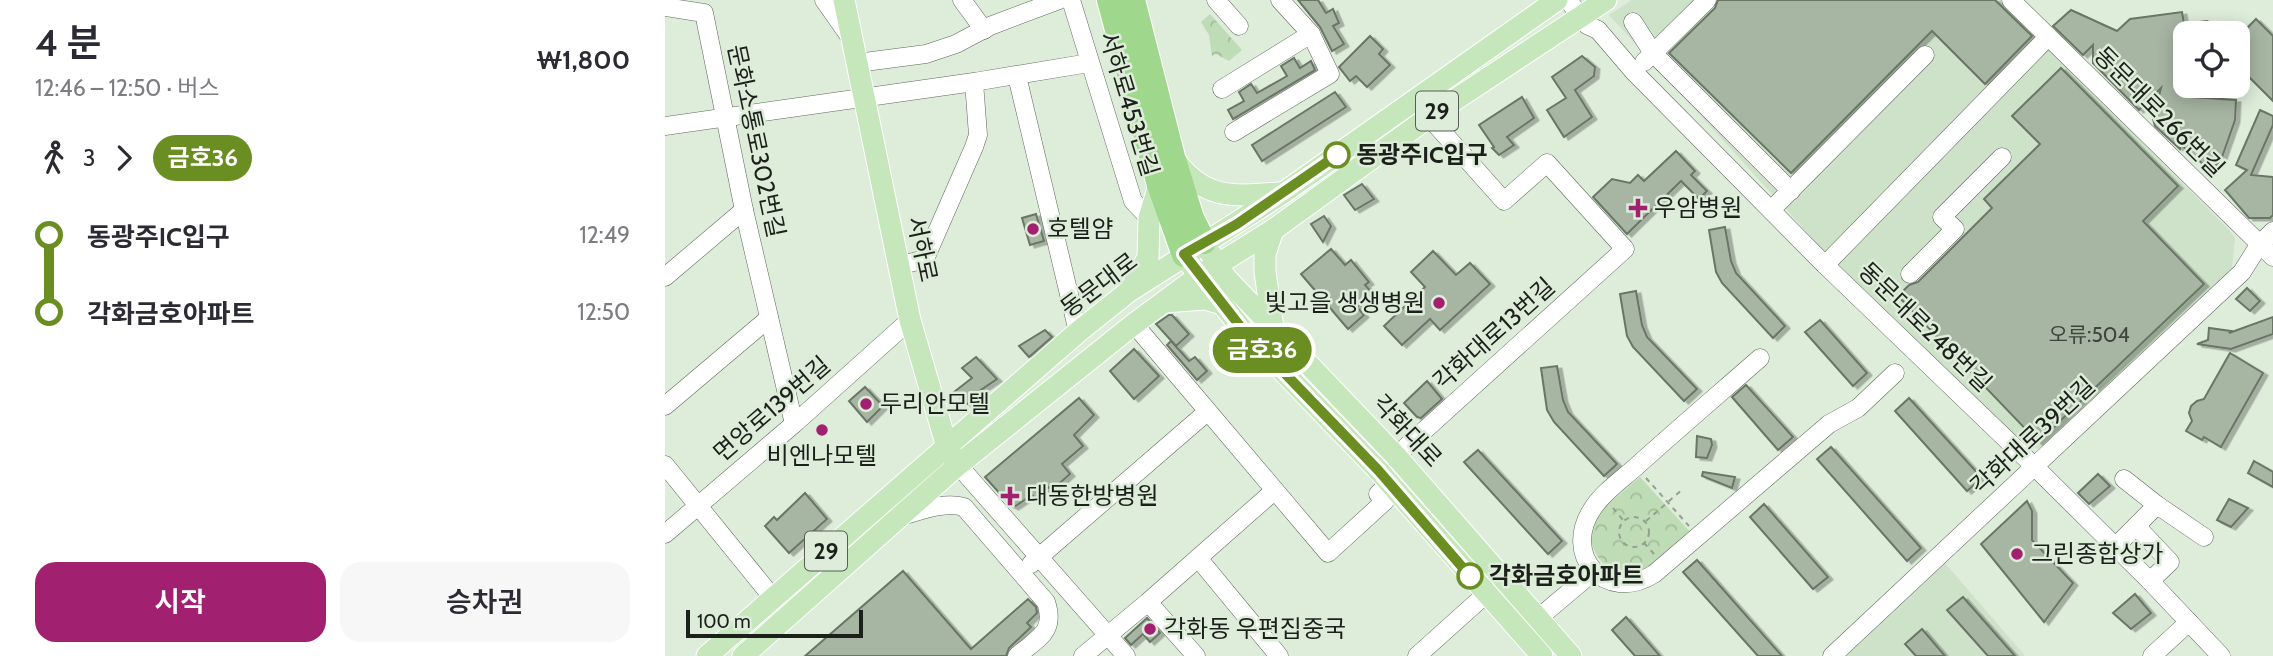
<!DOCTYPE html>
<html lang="ko">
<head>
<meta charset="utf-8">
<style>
  :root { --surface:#fff; --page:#f7f7f7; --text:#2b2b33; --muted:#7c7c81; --accent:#a12070 }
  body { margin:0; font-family:Cabin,"Noto Sans KR",sans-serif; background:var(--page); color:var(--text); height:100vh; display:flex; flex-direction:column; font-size:26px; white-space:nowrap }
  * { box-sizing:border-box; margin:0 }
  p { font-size:23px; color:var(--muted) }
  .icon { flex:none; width:38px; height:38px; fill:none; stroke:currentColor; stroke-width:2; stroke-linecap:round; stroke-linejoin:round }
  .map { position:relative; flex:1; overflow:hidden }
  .panel { display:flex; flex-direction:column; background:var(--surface); width:665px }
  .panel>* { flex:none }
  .badge { padding:0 14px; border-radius:23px; font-size:24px; line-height:46px }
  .tools { position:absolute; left:1508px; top:21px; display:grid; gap:14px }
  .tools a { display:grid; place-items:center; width:77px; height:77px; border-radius:14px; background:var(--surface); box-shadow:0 4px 18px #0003; font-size:35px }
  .scale { position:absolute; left:21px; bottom:18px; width:177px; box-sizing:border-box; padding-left:7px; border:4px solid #1b201a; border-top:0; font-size:19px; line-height:24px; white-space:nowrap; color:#1b201a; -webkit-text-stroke:5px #deecda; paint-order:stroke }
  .map>.badge { position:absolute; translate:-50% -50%; box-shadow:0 0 0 4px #fff }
  .legs { display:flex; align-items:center; gap:10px; height:77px; padding:0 35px; font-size:23px }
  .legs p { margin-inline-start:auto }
  .summary { display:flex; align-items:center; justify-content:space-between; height:119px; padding:0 35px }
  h1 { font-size:38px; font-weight:600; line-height:52px }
  .action { display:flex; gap:14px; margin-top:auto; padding:14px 35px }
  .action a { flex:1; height:80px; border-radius:21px; background:var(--accent); color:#fff; font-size:28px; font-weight:600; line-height:80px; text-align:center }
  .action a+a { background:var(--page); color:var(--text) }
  ul { padding:0 35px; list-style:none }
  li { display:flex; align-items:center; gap:24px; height:77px; font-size:26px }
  li i { display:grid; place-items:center; width:10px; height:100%; margin:0 9px; background:currentColor }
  li i::after { content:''; width:18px; height:18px; margin:-9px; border:5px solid; border-radius:50%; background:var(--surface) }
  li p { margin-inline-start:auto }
  li:first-child i { background:linear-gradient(#0000 50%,currentColor 0) }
  li:last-child i { background:linear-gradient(currentColor 50%,#0000 0) }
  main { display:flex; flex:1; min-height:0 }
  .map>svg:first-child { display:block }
  .built { fill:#cee1c9 }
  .park { fill:url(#park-crowns) }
  .building { fill:#a7b5a3; stroke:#697565; stroke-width:2; filter:url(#shadow) }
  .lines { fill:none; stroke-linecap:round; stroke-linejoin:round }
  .minor-casing { stroke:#5d6959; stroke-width:19 }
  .major-casing { stroke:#fff; stroke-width:23 }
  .highway-casing { stroke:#fff; stroke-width:26 }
  .path { stroke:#949e91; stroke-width:2; stroke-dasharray:5 5; stroke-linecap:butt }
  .minor { stroke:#fff; stroke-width:18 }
  .major { stroke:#c5e7bb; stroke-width:21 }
  .highway { stroke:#9fd78d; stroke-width:24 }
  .line-1-casing { stroke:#fff; stroke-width:16 }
  .line-1 { stroke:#6b8e23; stroke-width:10 }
  .stop-1-dot { fill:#fff; stroke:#6b8e23; stroke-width:3.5 }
  .poi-dot { fill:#a12070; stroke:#deecda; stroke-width:2.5 }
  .labels { text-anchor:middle; stroke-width:5; stroke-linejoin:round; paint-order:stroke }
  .number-label { font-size:21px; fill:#3e453c }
  .shield { fill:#deecda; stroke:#565d54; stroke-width:2 }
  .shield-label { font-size:23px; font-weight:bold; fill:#1b201a }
  .street-label { font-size:24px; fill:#1b201a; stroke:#deecda }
  .stop-label { font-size:24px; font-weight:bold; fill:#1b201a; stroke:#deecda; text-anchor:start }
  .poi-label { font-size:24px; fill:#1b201a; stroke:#deecda; text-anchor:start }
</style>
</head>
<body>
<main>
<section class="panel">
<div class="summary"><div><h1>4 분</h1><p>12:46 – 12:50 · 버스</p></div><b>₩1,800</b></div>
<div class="legs"><svg class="icon" aria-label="walk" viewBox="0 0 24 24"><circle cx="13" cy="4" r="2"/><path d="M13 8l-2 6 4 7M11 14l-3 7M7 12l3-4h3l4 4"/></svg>3<svg class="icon" aria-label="forward" viewBox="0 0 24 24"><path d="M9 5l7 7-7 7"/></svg><b class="badge" style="background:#6b8e23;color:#fff">금호36</b></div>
<ul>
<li><i style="color:#6b8e23"></i><b>동광주IC입구</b><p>12:49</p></li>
<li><i style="color:#6b8e23"></i><b>각화금호아파트</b><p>12:50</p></li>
</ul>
<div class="action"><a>시작</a><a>승차권</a></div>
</section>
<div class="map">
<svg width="1608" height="656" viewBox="0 0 1608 656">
  <defs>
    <pattern id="park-crowns" width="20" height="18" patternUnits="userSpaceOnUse" patternTransform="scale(1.75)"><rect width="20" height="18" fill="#bedcb5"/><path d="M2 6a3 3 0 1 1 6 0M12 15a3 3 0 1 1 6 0" fill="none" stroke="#a3bc9b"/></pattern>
    <filter id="shadow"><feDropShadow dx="4.5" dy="2.5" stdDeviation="0" flood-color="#0004"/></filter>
  </defs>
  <rect width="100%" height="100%" fill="#deecda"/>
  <g class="built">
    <path d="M967 0H1336L1564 230 1570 238 1567 268 1379 449 1361 447 1169 262 944 15Z"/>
    <path d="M1279 562 1360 656H1181Z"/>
  </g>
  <g class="park">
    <path d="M545 14 577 50 564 61 551 54 547 56 544 35 536 22Z"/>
    <path d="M975 477 1026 533C1011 546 993 568 973 573 940 582 912 540 933 513Z"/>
  </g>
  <g class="building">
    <path d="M633 0H653L661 13 668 9 674 23 668 26 679 44 667 51 655 27Z"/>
    <path d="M1053 0H1330L1367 36 1320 84 1267 31 1126 173 1004 53 1050 8Z"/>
    <path d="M1406 10 1452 31 1465 19 1517 12 1519 24 1542 21 1565 33H1521V86H1528L1527 97 1571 100 1570 120 1556 160 1546 171 1516 145 1515 149 1490 126 1488 119 1496 88 1474 110 1428 63V45L1418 55 1388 26Z"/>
    <path d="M1591 19 1608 36V101L1573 66V37Z"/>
    <path d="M705 36 718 49 714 54 725 65 702 87 691 76 685 81 674 67Z"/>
    <path d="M917 56 930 67 929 76 910 90 927 117 899 137 882 110 901 98 887 77Z"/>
    <path d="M629 58 635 68 646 61 650 70 568 119 563 110 579 101 574 92 586 84 592 93 622 76 616 66Z"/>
    <path d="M1396 68 1513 186 1478 221 1539 284 1373 442 1233 296 1244 285 1253 282 1327 208 1319 199 1375 144 1347 116Z"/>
    <path d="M670 92 681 107 597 161 587 145Z"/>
    <path d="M857 97 869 118 842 137 849 145 834 155 827 148 829 147 814 125Z"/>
    <path d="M1595 110 1608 116V125L1586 175 1608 177V215L1605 218H1584L1560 190 1582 170 1571 165Z"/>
    <path d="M1011 151 1030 171 1026 175 1042 191 1034 199 1016 181 962 234 928 197 947 179 965 183 973 175 979 181Z"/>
    <path d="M697 184 709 199 690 210 679 195Z"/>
    <path d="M371 214 379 241 365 245 357 218Z"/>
    <path d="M659 216 666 226 658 242 646 224Z"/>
    <path d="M1060 227 1066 261 1071 273 1120 326 1108 338 1057 283 1051 272 1044 230Z"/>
    <path d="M666 249 680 265 686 260 704 282 700 285 708 294 692 307 699 315 683 329 636 274Z"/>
    <path d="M768 251 791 275 805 263 825 284 775 330 765 319 737 345 719 326 760 287 746 272Z"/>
    <path d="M1582 288 1595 301 1585 311 1571 299Z"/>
    <path d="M971 291 977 325 982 337 1032 389 1019 401 968 347 962 336 955 294Z"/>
    <path d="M504 315H507L524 334 511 346 491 324Z"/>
    <path d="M1608 317V334L1566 349 1532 344 1543 340 1544 328 1566 331 1564 333Z"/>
    <path d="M1155 320 1202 373 1188 386 1140 332Z"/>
    <path d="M380 330 387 337 364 357 354 346Z"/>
    <path d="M506 341 524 361 530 357 542 371 532 380 502 345Z"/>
    <path d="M469 349 494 376 469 399 445 371Z"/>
    <path d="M1565 353 1598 373 1556 447 1539 437 1537 440 1521 431 1527 421 1524 413 1526 406 1532 401 1539 399Z"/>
    <path d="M311 357 332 379 316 390 318 392 302 404 289 392 307 378 297 368Z"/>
    <path d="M892 366 898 400 903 412 952 464 939 476 889 422 882 410 876 368Z"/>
    <path d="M762 381 777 399 756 418 752 417 739 403Z"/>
    <path d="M1081 385 1128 437 1113 450 1067 397Z"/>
    <path d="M200 387 218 406 202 422 184 401Z"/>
    <path d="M414 398 429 415 409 435 418 446 397 464 405 474 387 490 384 487 371 499 367 495 349 507 345 505 320 477Z"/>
    <path d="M1244 398 1317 478 1302 491 1230 411Z"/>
    <path d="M1032 436 1046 439 1047 445 1042 458 1031 457Z"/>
    <path d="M1166 447 1256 548 1242 561 1152 459Z"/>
    <path d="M813 450 897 541 883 554 799 462Z"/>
    <path d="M1589 461 1608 472V487L1583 473Z"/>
    <path d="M1038 472 1070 477 1067 488 1037 476Z"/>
    <path d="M1433 474 1445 486 1424 504 1413 493Z"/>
    <path d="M140 493 162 519 124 553 100 526 109 517 112 520Z"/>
    <path d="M1564 499 1583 508 1566 527 1552 520Z"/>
    <path d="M1362 501 1367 511V540L1408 583 1379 622 1316 544Z"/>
    <path d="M1099 504 1163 577 1148 589 1085 517Z"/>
    <path d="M1032 560 1117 656H1093L1018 572Z"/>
    <path d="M238 571 306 649 363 599 371 607 372 613 362 623 366 627 344 648 341 656H140Z"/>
    <path d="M1470 594 1486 613 1466 629 1448 613Z"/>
    <path d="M1298 597 1350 656H1323L1282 610Z"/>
    <path d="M961 617 995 656H970L947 630Z"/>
    <path d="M482 618 495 633 485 642 478 634 466 645 460 638Z"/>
    <path d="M1257 629 1280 656H1251L1240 644Z"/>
  </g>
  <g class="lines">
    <defs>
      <g id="minor">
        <path d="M159 0 185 37"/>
        <path d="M297 0 319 30"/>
        <path d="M406 0 468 201 484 218"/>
        <path d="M551 0 574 26"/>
        <path d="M903 0 922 25 933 30 969 72 1160 265 1370 467 1485 581 1556 656"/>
        <path d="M1346 0 1608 257"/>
        <path d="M0 7 39 13 79 210 129 424"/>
        <path d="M968 22 988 53 1126 191"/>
        <path d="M979 62 1042 0"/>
        <path d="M192 63 261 54 291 44 325 26 394 0"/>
        <path d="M352 76 413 332"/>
        <path d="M557 89 646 34"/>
        <path d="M0 126 309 82 424 63"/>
        <path d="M569 132 665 74 646 34 615 0"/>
        <path d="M1106 210 1260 55"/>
        <path d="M1160 265 1383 37"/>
        <path d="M233 266 260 259 309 147 313 135 309 82"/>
        <path d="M1245 274 1290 229 1277 217 1337 157"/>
        <path d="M0 277 79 210"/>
        <path d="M469 324 663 553 720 501 713 494 724 483"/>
        <path d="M1095 358C1055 393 1014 428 974 464 959 478 939 491 928 508 896 555 940 604 989 574L1164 424 1193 408 1230 373"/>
        <path d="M0 406 104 318"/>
        <path d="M731 456 960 249 882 163 839 201 764 117"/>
        <path d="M0 465 108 598"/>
        <path d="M293 465 461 656"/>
        <path d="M1459 479 1492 505 1539 537"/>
        <path d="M236 516C256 511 279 501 299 507L381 602C391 632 373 638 352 656"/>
        <path d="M1471 526 1505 562 1485 581"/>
        <path d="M0 534 129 424 245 320"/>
        <path d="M1450 547 1492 505"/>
        <path d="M533 558 614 656"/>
        <path d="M366 564 542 412"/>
        <path d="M483 602 531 656"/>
        <path d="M864 626 928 572"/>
        <path d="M418 656 483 602 609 491"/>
        <path d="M752 656 821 594"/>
        <path d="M1167 656 1577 272 1594 245 1608 231"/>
        <path d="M1487 656 1524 622"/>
      </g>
      <g id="major">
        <path d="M179 0 245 320 282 447 288 457"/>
        <path d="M510 160C540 201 570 196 615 193"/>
        <path d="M608 230 600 254V272L608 328"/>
        <path d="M546 254 561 278 731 456 906 656"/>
        <path d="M526 265 578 330 713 470 877 656"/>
        <path d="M466 289 483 257 484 218 494 185"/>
        <path d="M499 302 540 299 557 304"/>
        <path d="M42 656 413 332 463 292 618 193 892 0"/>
        <path d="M78 656 293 465 469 324 534 276 608 230 764 117 941 0"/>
      </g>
      <g id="highway">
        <path d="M444 0 494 185 519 255"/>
        <path d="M468 0 508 157 527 218 539 242"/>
      </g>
    </defs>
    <use href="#minor" class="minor-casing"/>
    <use href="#major" class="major-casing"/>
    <use href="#highway" class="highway-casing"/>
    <g class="path">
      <path d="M981 478 1024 526"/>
      <path d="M948 508 958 520"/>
      <circle cx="969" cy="532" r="15"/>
      <path d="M981 521 1018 489"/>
      <path d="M979 543 989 554"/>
    </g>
    <use href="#minor" class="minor"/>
    <use href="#major" class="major"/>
    <use href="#highway" class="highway"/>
  </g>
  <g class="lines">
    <defs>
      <path id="line-1" d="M672 155 572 224 519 254 578 330 713 470 805 576"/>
    </defs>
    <use href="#line-1" class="line-1-casing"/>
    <use href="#line-1" class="line-1"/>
  </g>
  <g class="stop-1-dot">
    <circle cx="672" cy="155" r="12"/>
    <circle cx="805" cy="576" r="12"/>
  </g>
  <g class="poi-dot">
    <path d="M969.5 197.5h7v7h7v7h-7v7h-7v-7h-7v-7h7z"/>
    <circle cx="368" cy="229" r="7"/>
    <circle cx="774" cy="303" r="7"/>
    <circle cx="201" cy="404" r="7"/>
    <circle cx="157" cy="430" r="7"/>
    <path d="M341.5 485.5h7v7h7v7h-7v7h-7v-7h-7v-7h7z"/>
    <circle cx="1352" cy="554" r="7"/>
    <circle cx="485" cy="629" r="7"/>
  </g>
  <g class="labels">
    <g class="number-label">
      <text x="1424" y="342">오류:504</text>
    </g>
    <g class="shield">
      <rect x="751" y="91.5" width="42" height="39" rx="5"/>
      <rect x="140" y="531.5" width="42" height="39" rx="5"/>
    </g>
    <g class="shield-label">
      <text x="772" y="119">29</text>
      <text x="161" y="559">29</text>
    </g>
    <g class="street-label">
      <text transform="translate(464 104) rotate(73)" y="8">서하로453번길</text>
      <text transform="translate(1494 112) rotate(45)" y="8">동문대로266번길</text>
      <text transform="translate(91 141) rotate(78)" y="8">문화소통로302번길</text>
      <text transform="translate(257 249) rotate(78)" y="8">서하로</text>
      <text transform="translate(434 285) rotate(-37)" y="8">동문대로</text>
      <text transform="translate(1260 327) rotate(44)" y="8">동문대로248번길</text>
      <text transform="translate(829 334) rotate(-42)" y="8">각화대로13번길</text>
      <text transform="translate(107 409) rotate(-41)" y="8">면앙로139번길</text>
      <text transform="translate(742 431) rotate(47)" y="8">각화대로</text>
      <text transform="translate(1368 436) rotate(-43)" y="8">각화대로39번길</text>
    </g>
    <g class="stop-label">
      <text x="691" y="163">동광주IC입구</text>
      <text x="824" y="584">각화금호아파트</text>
    </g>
    <g class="poi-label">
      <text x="989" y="216">우암병원</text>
      <text x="382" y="237">호텔얌</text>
      <text x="760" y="311" text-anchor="end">빛고을 생생병원</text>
      <text x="215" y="412">두리안모텔</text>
      <text x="157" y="464" text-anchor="middle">비엔나모텔</text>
      <text x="361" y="504">대동한방병원</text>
      <text x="1366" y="562">그린종합상가</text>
      <text x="499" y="637">각화동 우편집중국</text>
    </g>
  </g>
</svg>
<div class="tools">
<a><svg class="icon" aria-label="locate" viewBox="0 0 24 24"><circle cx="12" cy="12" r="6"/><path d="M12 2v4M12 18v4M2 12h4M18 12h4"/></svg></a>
</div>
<div class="scale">100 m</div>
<b class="badge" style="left:597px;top:350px;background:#6b8e23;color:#fff">금호36</b>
</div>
</main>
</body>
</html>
